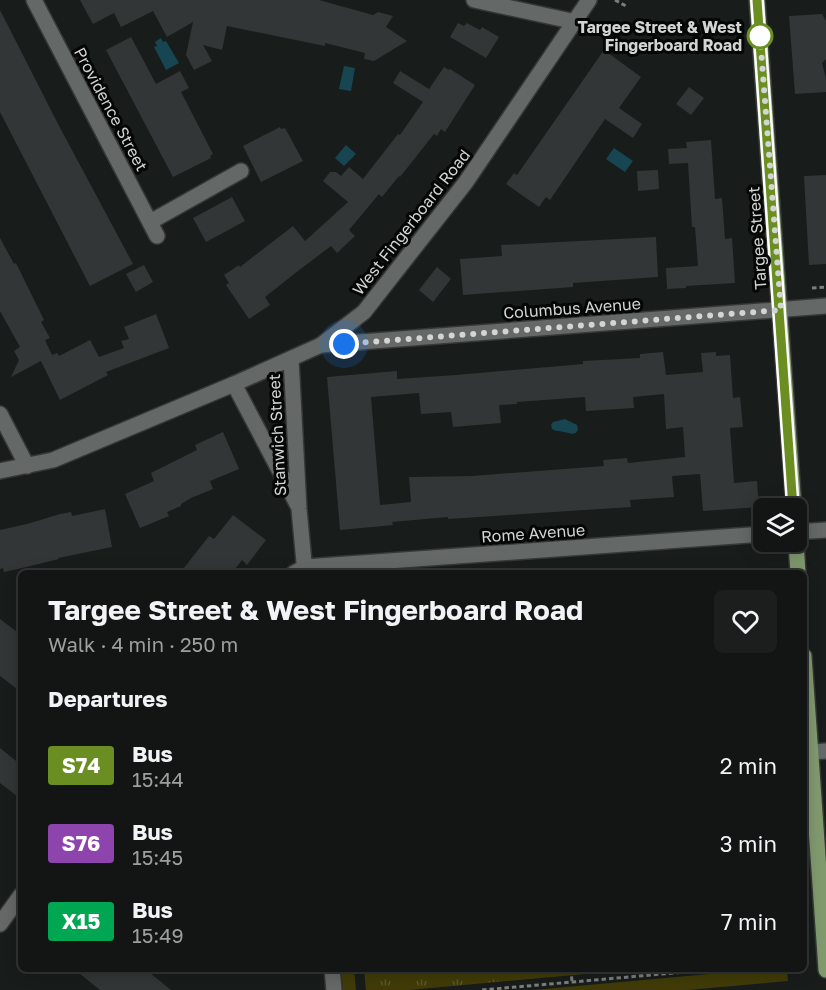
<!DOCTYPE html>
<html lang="en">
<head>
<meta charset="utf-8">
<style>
  :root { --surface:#121514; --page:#1b1e1d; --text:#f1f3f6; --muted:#9c9fa0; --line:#313434 }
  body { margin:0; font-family:"Golos Text",sans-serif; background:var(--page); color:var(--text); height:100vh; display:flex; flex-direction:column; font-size:22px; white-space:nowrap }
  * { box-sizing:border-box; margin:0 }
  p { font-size:20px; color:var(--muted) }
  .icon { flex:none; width:33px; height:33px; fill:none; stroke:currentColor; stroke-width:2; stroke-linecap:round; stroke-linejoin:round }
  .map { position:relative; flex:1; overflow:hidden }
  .side { position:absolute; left:18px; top:570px; width:789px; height:402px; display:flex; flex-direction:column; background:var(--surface); border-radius:9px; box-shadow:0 3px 15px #0003,0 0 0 2px var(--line) }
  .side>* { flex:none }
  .badge { padding:0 12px; border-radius:4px; font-size:21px; line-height:39px }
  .buttons { position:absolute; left:753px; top:498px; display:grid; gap:12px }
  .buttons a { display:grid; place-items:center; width:54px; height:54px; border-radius:9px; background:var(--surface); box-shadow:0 3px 15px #0003,0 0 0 2px var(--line); font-size:30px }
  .you { position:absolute; width:30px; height:30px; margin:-15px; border:4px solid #fff; border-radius:50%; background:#1a73e8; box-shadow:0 0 0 9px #1a73e833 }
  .map>.badge { position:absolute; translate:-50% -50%; box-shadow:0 0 0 3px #fff }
  h2 { padding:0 30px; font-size:22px; line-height:54px }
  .round { display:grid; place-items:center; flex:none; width:63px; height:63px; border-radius:9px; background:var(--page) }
  .summary { display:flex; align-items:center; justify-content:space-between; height:102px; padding:0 30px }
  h1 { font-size:28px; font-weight:700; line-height:45px }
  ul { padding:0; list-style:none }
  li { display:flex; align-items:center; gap:18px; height:78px; padding:0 30px }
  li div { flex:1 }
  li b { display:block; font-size:22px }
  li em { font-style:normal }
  li .badge { min-width:66px; font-weight:700; text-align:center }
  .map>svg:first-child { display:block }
  .green { fill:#403b08 }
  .park { fill:url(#park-tufts) }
  .water { fill:#174652 }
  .building { fill:#323636; fill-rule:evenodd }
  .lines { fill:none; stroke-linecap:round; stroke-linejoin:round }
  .minor-casing { stroke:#353836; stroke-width:18 }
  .major-casing { stroke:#353836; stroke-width:18 }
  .path { stroke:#7b7e7c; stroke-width:3; stroke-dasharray:4.5 3; stroke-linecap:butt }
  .minor { stroke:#646866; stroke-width:15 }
  .major { stroke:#80996d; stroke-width:15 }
  .line-casing { stroke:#fff; stroke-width:14 }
  .line { stroke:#6b8e23; stroke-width:9 }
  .walk { stroke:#d2d5d3; stroke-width:6; stroke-dasharray:0 10.8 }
  .stop-dot { fill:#fff; stroke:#6b8e23; stroke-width:3 }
  .labels { text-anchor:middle; stroke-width:6; stroke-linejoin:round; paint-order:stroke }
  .stop-label { font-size:16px; font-weight:bold; fill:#d2d5d3; stroke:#050606; text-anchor:end }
  .street-label { font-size:16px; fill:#d2d5d3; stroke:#050606 }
</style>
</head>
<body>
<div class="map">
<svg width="826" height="990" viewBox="0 0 826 990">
  <defs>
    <pattern id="park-tufts" width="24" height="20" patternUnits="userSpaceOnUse" patternTransform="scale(1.5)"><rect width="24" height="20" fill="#403b08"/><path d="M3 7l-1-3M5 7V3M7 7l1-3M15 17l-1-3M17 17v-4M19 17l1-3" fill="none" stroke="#5b562b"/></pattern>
  </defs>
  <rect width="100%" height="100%" fill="#181c1a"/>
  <g class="green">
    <path d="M341 969H354L356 990H343Z"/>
    <path d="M765 969H787L788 981 688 990H533Z"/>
  </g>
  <path class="park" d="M364 969H641L409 990H366Z"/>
  <g class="water">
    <path d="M161 38 163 42 166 41 179 63 166 70 154 47 157 46 155 42Z"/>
    <path d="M344 66 355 68 351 91 339 89Z"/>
    <path d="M346 145 356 154 344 166 335 158Z"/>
    <path d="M614 148 633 161 625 172 606 159Z"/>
    <path d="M565 419 577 425 578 429 576 433 571 434C566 431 556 432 552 429L551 425 553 422Z"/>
  </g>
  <g class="building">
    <path d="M80 0H319L373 15 378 12 393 16 386 27 407 41 374 61 364 59 365 53 325 43V46L227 26 222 50 203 45 212 61 194 70 186 55 193 22 167 37 153 11 121 27 114 13 93 24Z"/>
    <path d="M0 10 58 124 133 264 90 286 0 112Z"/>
    <path d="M822 14 826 21V59L822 63 826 79V92L795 94 789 16Z"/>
    <path d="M458 23 464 26 467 23 480 30 482 27 499 37 486 58 450 37Z"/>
    <path d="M131 37 156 84 180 71 189 88 181 92 213 154 210 156 211 158 173 177 106 50Z"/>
    <path d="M604 50 641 77 619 108 642 124 633 138 605 119 550 200 546 197 539 207 506 184 514 173 517 175Z"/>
    <path d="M444 67 449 70 450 69 475 85 445 132 441 129 437 136 434 134 400 177 399 176 382 197 379 194 349 230 355 236 337 253 331 246 298 271 265 297 270 305 249 319 226 285 229 283 224 275 239 265 240 267 293 226 305 241 326 222 348 202 323 181 330 172H336L341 176 349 167 363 179 398 134 400 135 423 102 393 83 400 71 429 89Z"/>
    <path d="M689 87 704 98 691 115 676 104Z"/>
    <path d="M280 127 281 129 285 128 303 161 261 182 243 146Z"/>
    <path d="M711 140 715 199 722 198 725 239 732 238 735 283 686 286V288L667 289 666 268 698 266 695 227H692L688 163 669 164 668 149 687 148 686 142Z"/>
    <path d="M658 170 659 189 638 191 637 171Z"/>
    <path d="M826 175V264L809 265 804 176Z"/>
    <path d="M232 197 245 221 206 242 193 218Z"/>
    <path d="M656 237 658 277 573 283V287L463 295 460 259 502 256 501 245Z"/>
    <path d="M0 238 14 264 16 263 44 320 41 322 50 338 45 340 52 355 57 353 59 356 90 340 99 357 124 348 121 341 129 339 124 327 156 314 169 348 106 372 108 375 60 400 41 361 11 377 19 360 14 351 20 347 0 311Z"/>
    <path d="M144 265 153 282 136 292 126 274Z"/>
    <path d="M437 267 451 279 433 302 419 290Z"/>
    <path d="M663 352 666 375 703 372 701 353 716 352V356L730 355 733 398 740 397 743 427 730 428 734 483 757 481 759 507 703 511 700 474 672 476 674 497 630 500 631 507 448 519V517L392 522 393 525 340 530 327 377 397 371V379L456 375 583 364V361L640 358V354ZM419 393 421 414 451 412 453 427 501 423 499 405 517 404V402L585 397 586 411 634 408 633 397 664 394 666 429 683 427 685 457 628 463 627 458 603 460 604 466 472 476 409 477 411 502 380 505 371 397Z"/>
    <path d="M223 432 239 469 210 481 213 489 191 498 181 504V506L167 512 169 516 140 528 125 494 154 481 151 473 197 450 195 445Z"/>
    <path d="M105 509 112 547 58 558 59 559 22 568 4 572 3 568 0 569V530L27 524 60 514 71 512 72 516Z"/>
    <path d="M233 515 266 540 247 565 242 560 232 573H180L209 536 214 539Z"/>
    <path d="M0 619 21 635V692L0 676Z"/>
    <path d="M0 748 21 765V799L0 783Z"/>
    <path d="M74 969H145L171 990H100Z"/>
  </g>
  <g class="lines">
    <defs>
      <g id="minor">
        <path d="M34 0 157 236"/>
        <path d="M474 0 576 22"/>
        <path d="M150 222 241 171"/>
        <path d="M321 345 826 306"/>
        <path d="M291 359 299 509 305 573"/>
        <path d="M234 384 297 504"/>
        <path d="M0 414 27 466"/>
        <path d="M0 471 53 460 234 384 321 345 364 312 466 182 589 0"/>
        <path d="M796 532 826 530"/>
        <path d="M294 573 305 567 764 534"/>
        <path d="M811 752 826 751"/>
        <path d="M0 924 21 895"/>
        <path d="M332 969 334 990"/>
      </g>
      <g id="major">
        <path d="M757 0 794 508"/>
        <path d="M796 542 798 573"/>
        <path d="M804 656 826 970"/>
      </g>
    </defs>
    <use href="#minor" class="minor-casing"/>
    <use href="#major" class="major-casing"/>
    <g class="path">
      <path d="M615 0 626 6"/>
      <path d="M812 288 826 287"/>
      <path d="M571 969 572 982"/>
      <path d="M482 990 719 969"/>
    </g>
    <use href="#minor" class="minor"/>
    <use href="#major" class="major"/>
  </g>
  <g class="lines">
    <defs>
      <path id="line" d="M757 0 793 508"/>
    </defs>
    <use href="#line" class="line-casing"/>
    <use href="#line" class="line"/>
    <path class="walk" d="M344 344 781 310 760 36"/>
  </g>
  <circle class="stop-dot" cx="760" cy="36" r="12"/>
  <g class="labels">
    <g class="stop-label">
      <text x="742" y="33">Targee Street &amp; West<tspan x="742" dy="18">Fingerboard Road</tspan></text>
    </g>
    <g class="street-label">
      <text transform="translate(111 109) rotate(62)" y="6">Providence Street</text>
      <text transform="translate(411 222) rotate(-52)" y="6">West Fingerboard Road</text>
      <text transform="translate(757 238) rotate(-94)" y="6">Targee Street</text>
      <text transform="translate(572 308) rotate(-4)" y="6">Columbus Avenue</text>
      <text transform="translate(277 435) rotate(-93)" y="6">Stanwich Street</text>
      <text transform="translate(533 533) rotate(-4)" y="6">Rome Avenue</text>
    </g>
  </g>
</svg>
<div class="buttons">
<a><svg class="icon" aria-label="layers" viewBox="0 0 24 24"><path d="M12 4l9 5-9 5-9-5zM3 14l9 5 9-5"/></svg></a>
</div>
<div class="you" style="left:344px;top:344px"></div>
<section class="side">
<div class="summary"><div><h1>Targee Street &amp; West Fingerboard Road</h1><p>Walk · 4 min · 250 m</p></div><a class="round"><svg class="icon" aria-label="heart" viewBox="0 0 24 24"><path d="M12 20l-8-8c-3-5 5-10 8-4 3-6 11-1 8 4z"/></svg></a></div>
<h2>Departures</h2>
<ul>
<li><span class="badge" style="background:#6b8e23;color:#fff">S74</span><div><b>Bus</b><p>15:44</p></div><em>2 min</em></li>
<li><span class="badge" style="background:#8e44ad;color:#fff">S76</span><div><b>Bus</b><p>15:45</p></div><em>3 min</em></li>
<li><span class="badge" style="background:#00a651;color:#fff">X15</span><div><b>Bus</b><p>15:49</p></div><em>7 min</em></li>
</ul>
</section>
</div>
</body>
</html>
